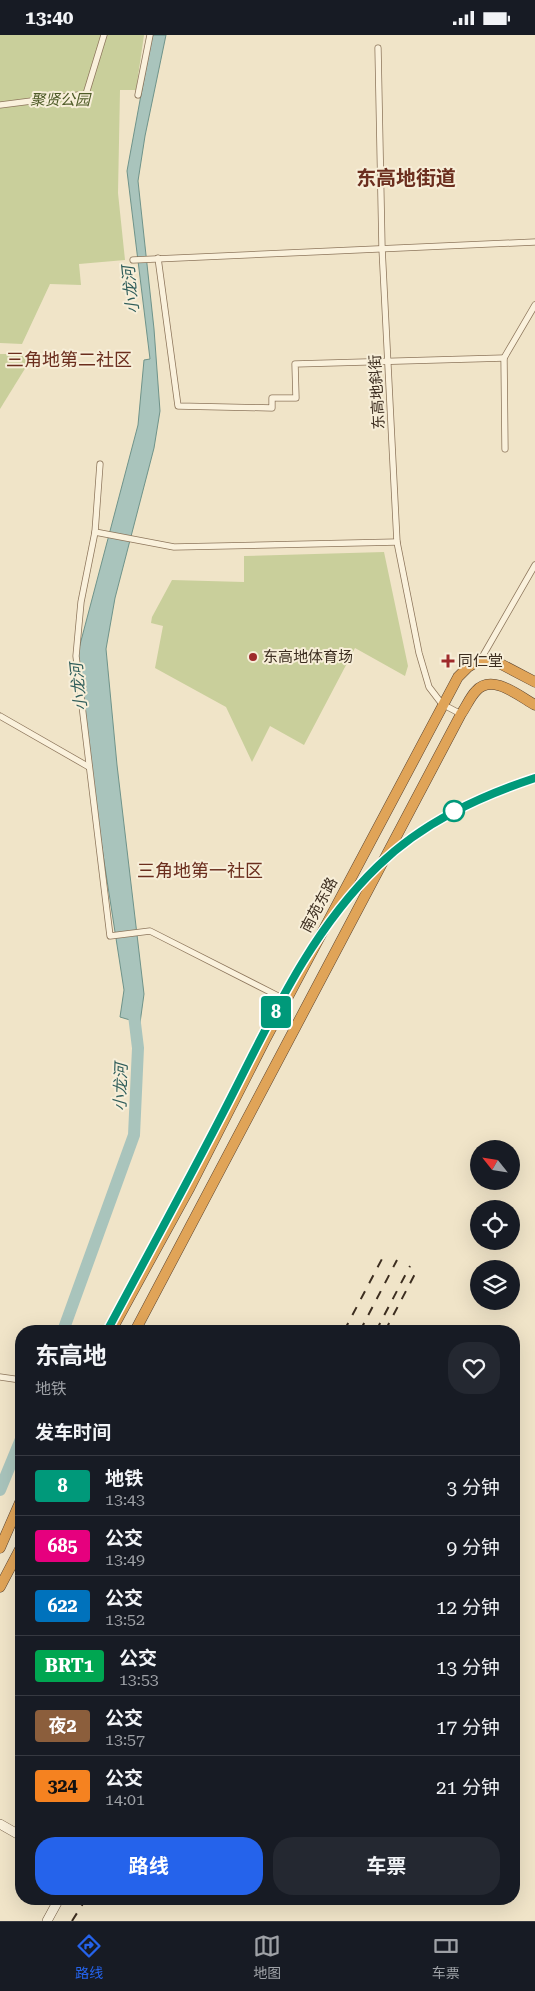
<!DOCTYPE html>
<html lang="zh">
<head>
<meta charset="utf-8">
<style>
  :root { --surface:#171b24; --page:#242831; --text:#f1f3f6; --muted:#9ea1a6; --line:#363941; --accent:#2563eb }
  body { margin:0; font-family:"Roboto Serif","Noto Sans SC",serif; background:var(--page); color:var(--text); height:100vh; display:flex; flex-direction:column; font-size:19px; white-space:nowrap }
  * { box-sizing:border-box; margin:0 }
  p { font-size:16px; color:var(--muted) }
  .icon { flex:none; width:28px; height:28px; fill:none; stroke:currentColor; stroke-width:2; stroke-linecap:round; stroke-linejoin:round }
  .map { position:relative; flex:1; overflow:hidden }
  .drawer { position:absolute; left:15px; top:1290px; width:505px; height:580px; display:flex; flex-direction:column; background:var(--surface); border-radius:20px; box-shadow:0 5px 20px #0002 }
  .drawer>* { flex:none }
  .badge { padding:0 10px; border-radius:4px; font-size:18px; line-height:32px }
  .needle { width:32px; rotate:300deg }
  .controls { position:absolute; left:470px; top:1105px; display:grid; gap:10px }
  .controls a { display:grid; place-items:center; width:50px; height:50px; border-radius:50%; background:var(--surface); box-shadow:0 5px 20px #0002; font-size:25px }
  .map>.badge { position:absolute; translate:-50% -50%; box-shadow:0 0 0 2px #fff }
  h2 { padding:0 20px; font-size:19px; line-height:45px }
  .round { display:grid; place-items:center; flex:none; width:52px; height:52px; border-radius:20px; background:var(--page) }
  .head { display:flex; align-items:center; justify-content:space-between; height:85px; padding:0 20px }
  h1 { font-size:24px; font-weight:700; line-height:38px }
  .action { display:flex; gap:10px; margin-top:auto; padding:10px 20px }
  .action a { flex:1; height:58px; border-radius:20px; background:var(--accent); color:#fff; font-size:20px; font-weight:700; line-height:58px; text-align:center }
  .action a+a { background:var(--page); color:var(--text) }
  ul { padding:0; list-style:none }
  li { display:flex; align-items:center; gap:15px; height:60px; padding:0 20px; border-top:1px solid var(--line) }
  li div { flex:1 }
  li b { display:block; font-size:19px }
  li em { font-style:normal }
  li .badge { min-width:55px; font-weight:700; text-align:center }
  .status { display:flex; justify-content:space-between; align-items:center; height:35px; padding:0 25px; background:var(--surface); direction:ltr }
  .status svg { height:14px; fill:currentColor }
  .dock { display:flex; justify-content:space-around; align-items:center; height:70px; border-top:1px solid var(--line); background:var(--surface); font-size:14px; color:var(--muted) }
  .dock a { display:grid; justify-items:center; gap:2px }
  .dock .current { color:var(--accent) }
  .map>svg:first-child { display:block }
  .green { fill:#c9cf9b }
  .water { fill:#a9c4bc; stroke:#6f938a }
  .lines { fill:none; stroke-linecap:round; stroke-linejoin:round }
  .river { stroke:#a9c4bc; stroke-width:12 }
  .street-casing { stroke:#8d765c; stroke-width:7 }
  .secondary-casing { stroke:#6f573f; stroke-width:10 }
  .highway-casing { stroke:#5b4430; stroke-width:11 }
  .street { stroke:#faf1dc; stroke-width:5.5 }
  .secondary { stroke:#faf1dc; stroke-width:9 }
  .highway { stroke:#e0a458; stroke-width:10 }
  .rail { stroke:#3d2e20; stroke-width:2; stroke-dasharray:9 9; stroke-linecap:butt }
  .line-casing { stroke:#fff; stroke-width:11 }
  .line { stroke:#00997a; stroke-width:8 }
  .poi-dot { fill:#9e2a2b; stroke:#f7eed8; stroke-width:2 }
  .stop-dot { fill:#fff; stroke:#00997a; stroke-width:2.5 }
  .labels { text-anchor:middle; stroke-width:4; stroke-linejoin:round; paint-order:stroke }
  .park-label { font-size:15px; font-style:italic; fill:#4d5a26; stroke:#f7eed8 }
  .street-label { font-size:15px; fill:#3d2e20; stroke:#f7eed8 }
  .poi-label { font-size:15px; fill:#3d2e20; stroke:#f7eed8; text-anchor:start }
  .water-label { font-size:16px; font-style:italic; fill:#2f5d5a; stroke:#f7eed8 }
  .quarter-label { font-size:18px; fill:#6b2e1e; stroke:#f7eed8 }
  .district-label { font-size:20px; font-weight:bold; fill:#6b2e1e; stroke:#f7eed8 }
</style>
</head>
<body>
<div class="status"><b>13:40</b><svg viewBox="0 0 49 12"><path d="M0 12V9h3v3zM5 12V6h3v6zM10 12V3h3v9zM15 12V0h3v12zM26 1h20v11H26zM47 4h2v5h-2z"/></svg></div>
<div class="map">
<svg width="535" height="1886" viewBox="0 0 535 1886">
  <rect width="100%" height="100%" fill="#f0e4c8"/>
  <g class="green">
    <path d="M0 0H144L136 55H120L118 158 125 225 79 229 81 250 50 249 22 309 0 308Z"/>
    <path d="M0 319H34L0 374Z"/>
    <path d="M384 517 408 631 405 641 355 613 304 710 270 691 252 727 226 672 155 633 163 591 151 588 152 582 172 545 244 547V521Z"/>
  </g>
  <path class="water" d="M152 0H166L145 101 138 146 154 294 160 376 154 413 115 563 106 614 117 730 144 959 140 988 120 982 124 955 100 800 77 621 138 390 144 325 150 324 127 136Z"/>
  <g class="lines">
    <g class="river">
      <path d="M63 1296 134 1100 138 1013 133 972"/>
      <path d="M0 1455 21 1404"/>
    </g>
    <defs>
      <g id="street">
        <path d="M378 13 382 213 397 507 419 618 429 652 442 669 461 679"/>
        <path d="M138 60 150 0"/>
        <path d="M0 70 86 59 104 0"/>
        <path d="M158 223 178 371 272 373V363H296L295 329 504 323"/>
        <path d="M133 225 535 207"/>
        <path d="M505 414 504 323 535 270"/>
        <path d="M100 429 95 497 81 567 76 621 110 901 150 896 286 965"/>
        <path d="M95 497 174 512 397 507"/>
        <path d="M481 624 535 530"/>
        <path d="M0 681 89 732"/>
        <path d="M0 1342 21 1345"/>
      </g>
      <g id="secondary">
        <path d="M0 1789 21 1801"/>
        <path d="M47 1886 59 1864"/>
      </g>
      <g id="highway">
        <path d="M111 1296 190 1152 265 1005 458 642 468 632 481 624 497 627 535 647"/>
        <path d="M135 1296 461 679C466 672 470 662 476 656 492 638 519 661 535 670"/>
        <path d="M0 1513 21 1465"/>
        <path d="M0 1552 21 1512"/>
      </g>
    </defs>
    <use href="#street" class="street-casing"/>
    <use href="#secondary" class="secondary-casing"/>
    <use href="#highway" class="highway-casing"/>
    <use href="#street" class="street"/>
    <use href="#secondary" class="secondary"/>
    <use href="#highway" class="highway"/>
    <g class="rail">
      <path d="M344 1296 383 1222"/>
      <path d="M360 1296 397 1225"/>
      <path d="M376 1296 410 1231"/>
      <path d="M385 1296 417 1235"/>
      <path d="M72 1886 86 1864"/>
    </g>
  </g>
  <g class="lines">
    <defs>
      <path id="line" d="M107 1296C146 1223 186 1150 224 1076 268 991 308 898 378 831 422 788 478 762 535 743"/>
    </defs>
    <use href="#line" class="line-casing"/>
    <use href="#line" class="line"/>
  </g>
  <g class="poi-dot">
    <circle cx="253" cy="622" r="5"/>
    <path d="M445.5 618.5h5v5h5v5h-5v5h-5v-5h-5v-5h5z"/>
  </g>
  <circle class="stop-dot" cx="454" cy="776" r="10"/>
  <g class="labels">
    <g class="park-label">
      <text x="60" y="70">聚贤公园</text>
    </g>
    <g class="street-label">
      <text transform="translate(377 357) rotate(-93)" y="5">东高地斜街</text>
      <text transform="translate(319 870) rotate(-62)" y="5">南苑东路</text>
    </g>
    <g class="poi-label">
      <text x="263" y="627">东高地体育场</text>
      <text x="458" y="631">同仁堂</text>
    </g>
    <g class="water-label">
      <text transform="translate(130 255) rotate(-96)" y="6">小龙河</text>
      <text transform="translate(78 652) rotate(-96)" y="6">小龙河</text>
      <text transform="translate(120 1052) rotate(-88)" y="6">小龙河</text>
    </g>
    <g class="quarter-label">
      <text x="69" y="331">三角地第二社区</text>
      <text x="200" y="842">三角地第一社区</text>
    </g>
    <g class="district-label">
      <text x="406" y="150">东高地街道</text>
    </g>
  </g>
</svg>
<div class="controls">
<a><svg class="needle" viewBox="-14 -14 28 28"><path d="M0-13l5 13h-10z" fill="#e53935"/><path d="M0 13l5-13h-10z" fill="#9ea1a6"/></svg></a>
<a><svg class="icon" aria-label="locate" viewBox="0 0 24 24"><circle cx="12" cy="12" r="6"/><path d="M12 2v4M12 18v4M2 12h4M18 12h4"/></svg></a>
<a><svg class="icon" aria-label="layers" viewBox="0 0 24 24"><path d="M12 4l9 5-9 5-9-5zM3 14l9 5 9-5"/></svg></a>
</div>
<b class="badge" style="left:276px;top:977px;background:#00997a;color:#fff">8</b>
<section class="drawer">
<div class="head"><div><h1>东高地</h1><p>地铁</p></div><a class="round"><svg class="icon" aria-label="heart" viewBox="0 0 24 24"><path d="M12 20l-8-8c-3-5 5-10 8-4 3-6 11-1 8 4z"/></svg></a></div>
<h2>发车时间</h2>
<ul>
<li><span class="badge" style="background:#00997a;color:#fff">8</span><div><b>地铁</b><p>13:43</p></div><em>3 分钟</em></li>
<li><span class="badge" style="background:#e6007e;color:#fff">685</span><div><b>公交</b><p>13:49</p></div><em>9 分钟</em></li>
<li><span class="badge" style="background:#0072bc;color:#fff">622</span><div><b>公交</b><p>13:52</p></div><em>12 分钟</em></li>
<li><span class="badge" style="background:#00a651;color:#fff">BRT1</span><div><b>公交</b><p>13:53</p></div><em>13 分钟</em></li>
<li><span class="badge" style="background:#8b5e3c;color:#fff">夜2</span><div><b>公交</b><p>13:57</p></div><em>17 分钟</em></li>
<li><span class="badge" style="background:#f58220;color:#111">324</span><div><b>公交</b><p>14:01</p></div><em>21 分钟</em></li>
</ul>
<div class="action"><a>路线</a><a>车票</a></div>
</section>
</div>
<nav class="dock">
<a class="current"><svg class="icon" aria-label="directions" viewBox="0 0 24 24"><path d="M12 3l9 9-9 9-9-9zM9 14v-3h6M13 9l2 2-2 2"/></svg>路线</a>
<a><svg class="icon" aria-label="map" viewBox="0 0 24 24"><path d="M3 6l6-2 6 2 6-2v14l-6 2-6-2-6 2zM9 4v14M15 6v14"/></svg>地图</a>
<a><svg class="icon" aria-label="tickets" viewBox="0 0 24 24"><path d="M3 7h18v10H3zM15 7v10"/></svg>车票</a>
</nav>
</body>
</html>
